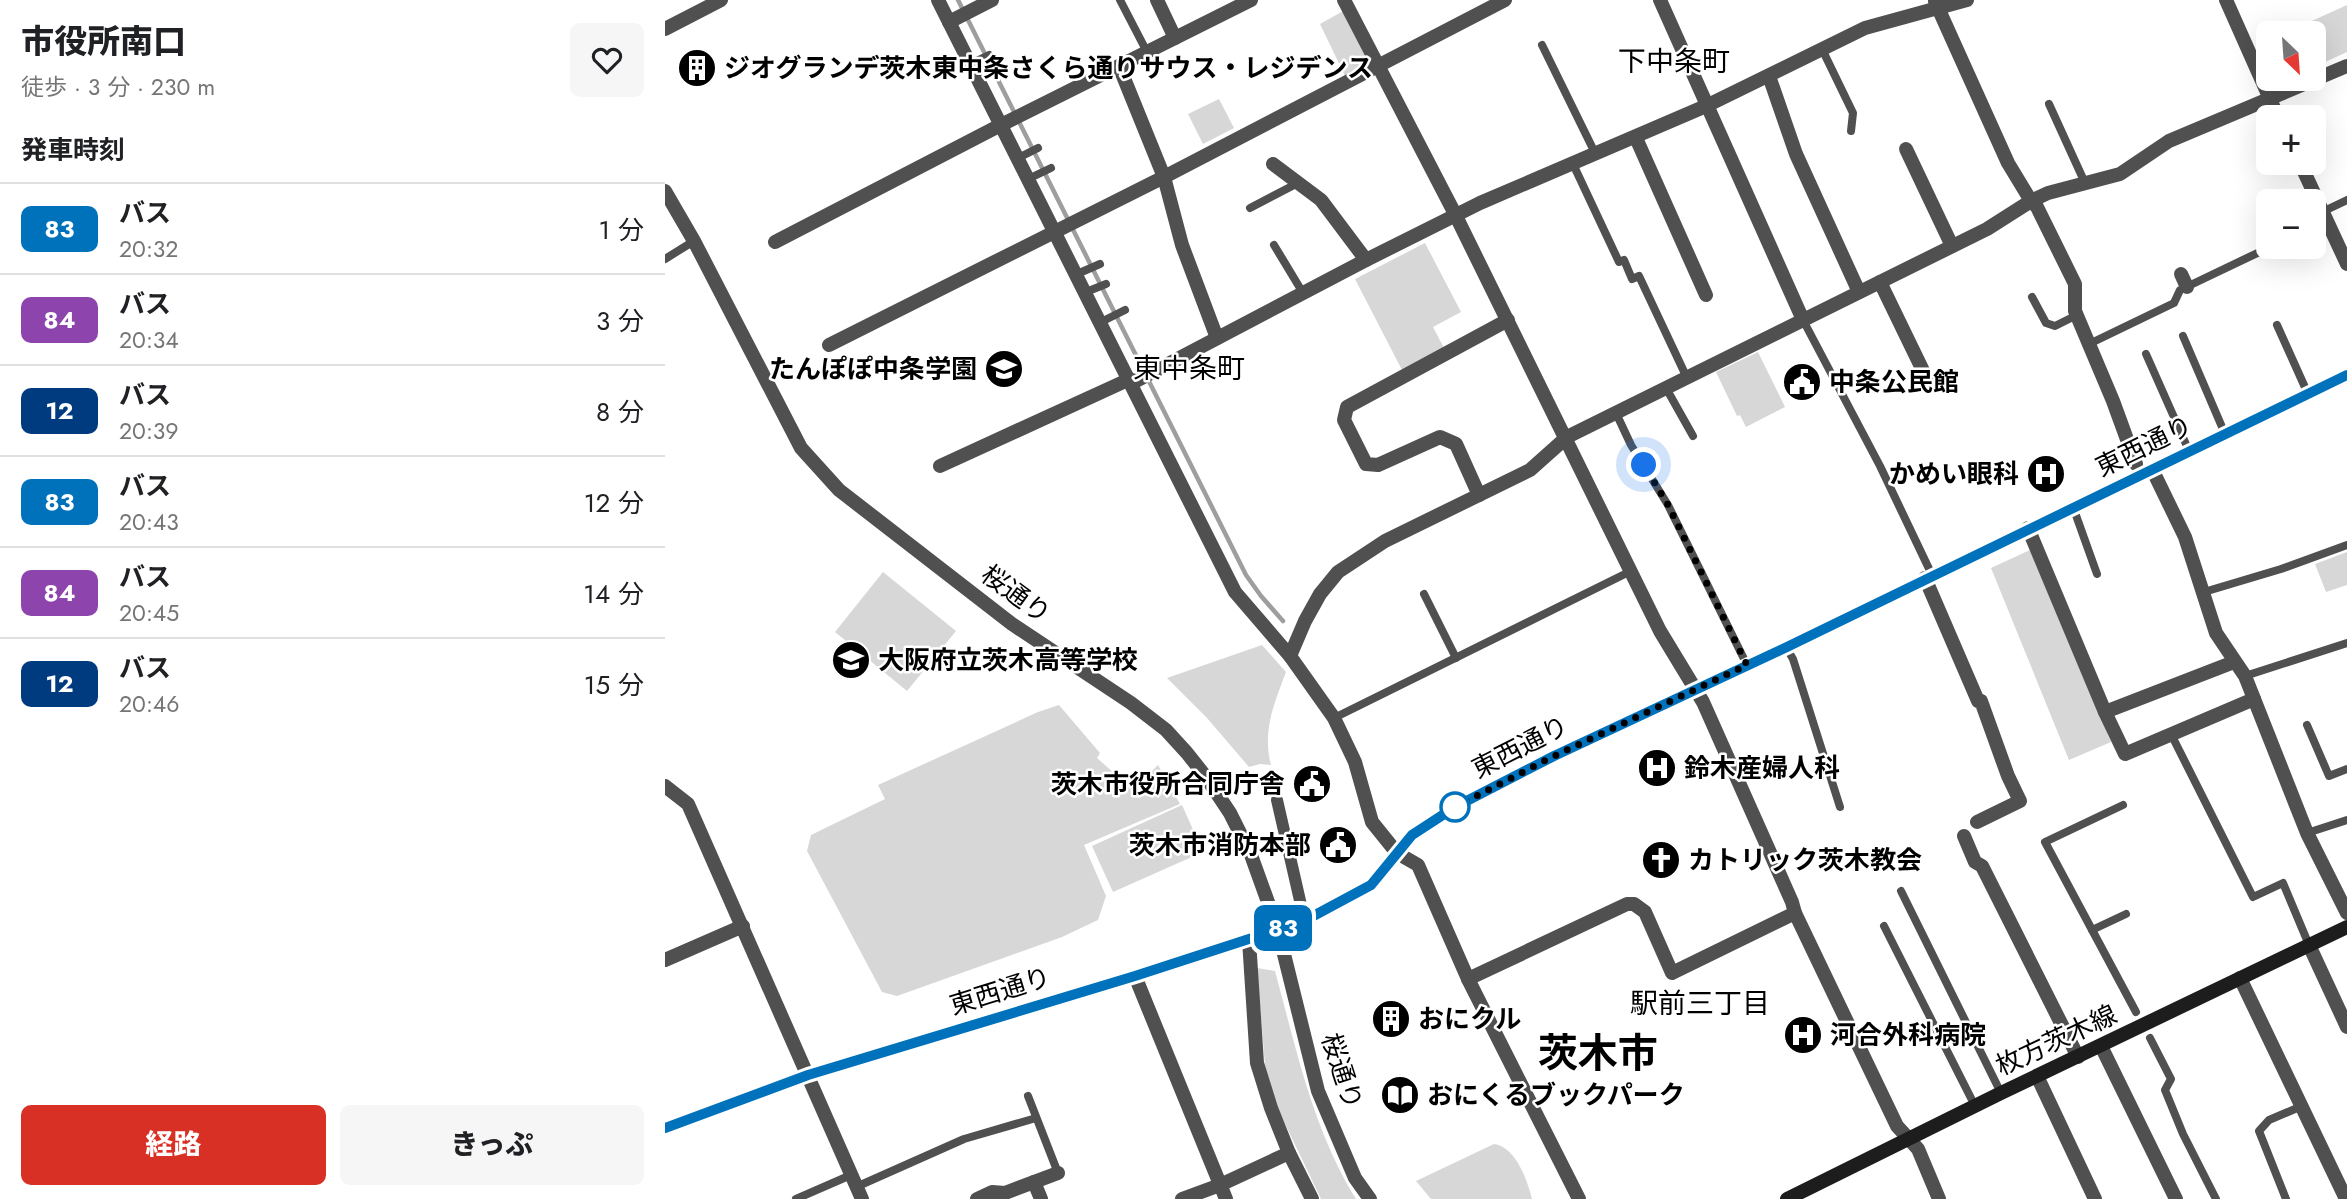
<!DOCTYPE html>
<html lang="ja">
<head>
<meta charset="utf-8">
<style>
  :root { --surface:#fff; --page:#f6f6f6; --text:#202124; --muted:#757577; --line:#e0e0e0; --accent:#d93025 }
  body { margin:0; font-family:Jost,"Noto Sans JP",sans-serif; background:var(--page); color:var(--text); height:100vh; display:flex; flex-direction:column; font-size:26px; white-space:nowrap }
  * { box-sizing:border-box; margin:0 }
  p { font-size:23px; color:var(--muted) }
  .icon { flex:none; width:38px; height:38px; fill:none; stroke:currentColor; stroke-width:2; stroke-linecap:round; stroke-linejoin:round }
  .map { position:relative; flex:1; overflow:hidden }
  .side { display:flex; flex-direction:column; background:var(--surface); width:665px }
  .side>* { flex:none }
  .badge { padding:0 14px; border-radius:10px; font-size:24px; line-height:46px }
  .needle { width:46px; rotate:155deg }
  .fabs { position:absolute; left:1591px; top:21px; display:grid; gap:14px }
  .fabs a { display:grid; place-items:center; width:70px; height:70px; border-radius:10px; background:var(--surface); box-shadow:0 7px 28px #0002; font-size:35px }
  .you { position:absolute; width:35px; height:35px; margin:-18px; border:5px solid #fff; border-radius:50%; background:#1a73e8; box-shadow:0 0 0 10px #1a73e833 }
  .map>.badge { position:absolute; translate:-50% -50%; box-shadow:0 0 0 4px #fff }
  h2 { padding:0 21px; font-size:26px; line-height:63px }
  .round { display:grid; place-items:center; flex:none; width:74px; height:74px; border-radius:10px; background:var(--page) }
  .overview { display:flex; align-items:center; justify-content:space-between; height:119px; padding:0 21px }
  h1 { font-size:33px; font-weight:800; line-height:52px }
  .primary-button { display:flex; gap:14px; margin-top:auto; padding:14px 21px }
  .primary-button a { flex:1; height:80px; border-radius:10px; background:var(--accent); color:#fff; font-size:28px; font-weight:800; line-height:80px; text-align:center }
  .primary-button a+a { background:var(--page); color:var(--text) }
  ul { padding:0; list-style:none }
  li { display:flex; align-items:center; gap:21px; height:91px; padding:0 21px; border-top:2px solid var(--line) }
  li div { flex:1 }
  li b { display:block; font-size:26px }
  li em { font-style:normal }
  li .badge { min-width:77px; font-weight:700; text-align:center }
  main { display:flex; flex:1; min-height:0 }
  .map>svg:first-child { display:block }
  .green { fill:#d7d7d7 }
  .lines { fill:none; stroke-linecap:round; stroke-linejoin:round }
  .stream { stroke:#9e9e9e; stroke-width:4.5 }
  .service { stroke:#505050; stroke-width:8 }
  .pedestrian { stroke:#505050; stroke-width:12 }
  .minor { stroke:#505050; stroke-width:14 }
  .tertiary { stroke:#505050; stroke-width:14 }
  .secondary { stroke:#1d1d1d; stroke-width:14 }
  .line-casing { stroke:#fff; stroke-width:16 }
  .line { stroke:#0072bc; stroke-width:10 }
  .walk { stroke:#000; stroke-width:7; stroke-dasharray:0 12.6 }
  .stop-dot { fill:#fff; stroke:#0072bc; stroke-width:3.5 }
  .labels { text-anchor:middle; stroke-width:5; stroke-linejoin:round; paint-order:stroke }
  .poi-label { font-size:26px; font-weight:bold; fill:#000; stroke:#fff; text-anchor:start }
  .street-label { font-size:26px; fill:#000; stroke:#fff }
  .neighbourhood-label { font-size:28px; fill:#000; stroke:#fff }
  .town-label { font-size:40px; font-weight:bold; fill:#000; stroke:#fff }
</style>
</head>
<body>
<main>
<section class="side">
<div class="overview"><div><h1>市役所南口</h1><p>徒歩 · 3 分 · 230 m</p></div><a class="round"><svg class="icon" aria-label="heart" viewBox="0 0 24 24"><path d="M12 20l-8-8c-3-5 5-10 8-4 3-6 11-1 8 4z"/></svg></a></div>
<h2>発車時刻</h2>
<ul>
<li><span class="badge" style="background:#0072bc;color:#fff">83</span><div><b>バス</b><p>20:32</p></div><em>1 分</em></li>
<li><span class="badge" style="background:#8e44ad;color:#fff">84</span><div><b>バス</b><p>20:34</p></div><em>3 分</em></li>
<li><span class="badge" style="background:#003b80;color:#fff">12</span><div><b>バス</b><p>20:39</p></div><em>8 分</em></li>
<li><span class="badge" style="background:#0072bc;color:#fff">83</span><div><b>バス</b><p>20:43</p></div><em>12 分</em></li>
<li><span class="badge" style="background:#8e44ad;color:#fff">84</span><div><b>バス</b><p>20:45</p></div><em>14 分</em></li>
<li><span class="badge" style="background:#003b80;color:#fff">12</span><div><b>バス</b><p>20:46</p></div><em>15 分</em></li>
</ul>
<div class="primary-button"><a>経路</a><a>きっぷ</a></div>
</section>
<div class="map">
<svg width="1682" height="1199" viewBox="0 0 1682 1199">
  <rect width="100%" height="100%" fill="#fff"/>
  <g class="green">
    <path d="M1682 5V52L1649 67 1648 33H1631L1629 29Z"/>
    <path d="M680 10 707 65 681 78 655 24Z"/>
    <path d="M554 99 569 128 538 144 523 114Z"/>
    <path d="M760 243 796 312 768 327 779 348 737 370 690 279Z"/>
    <path d="M1093 352 1120 407 1081 427 1075 415 1072 416 1051 372Z"/>
    <path d="M1365 550 1446 742 1404 760 1326 568Z"/>
    <path d="M1682 552V585L1661 592 1650 564Z"/>
    <path d="M218 572 291 631 242 691 170 632Z"/>
    <path d="M597 645 621 672C609 704 597 731 606 765L595 764 584 767 542 718 502 678Z"/>
    <path d="M394 705 435 753 432 758 468 790 493 765 515 804 419 845 441 896 433 920 397 937 232 996 217 992 142 851 146 835 220 799 213 785 373 712Z"/>
    <path d="M517 805 538 852 448 892 427 846Z"/>
    <path d="M592 968 610 971C631 1048 648 1130 691 1199H656L612 1107 600 1065Z"/>
    <path d="M829 1144C851 1147 862 1180 867 1199H766L751 1181Z"/>
  </g>
  <g class="lines">
    <path class="stream" d="M293 0 581 575 596 596 618 621"/>
    <g class="service">
      <path d="M455 0 482 52"/>
      <path d="M877 45 931 155"/>
      <path d="M1157 49 1188 113 1186 131"/>
      <path d="M305 64 324 55"/>
      <path d="M1384 104 1420 183"/>
      <path d="M353 158 373 148"/>
      <path d="M908 164 954 262 959 260 967 279 974 276 1022 378"/>
      <path d="M363 179 386 168"/>
      <path d="M585 208 633 183"/>
      <path d="M1657 212 1682 200"/>
      <path d="M1648 226 1661 220"/>
      <path d="M609 245 638 293"/>
      <path d="M0 259 29 241"/>
      <path d="M412 274 435 264"/>
      <path d="M421 292 441 284"/>
      <path d="M1367 297 1381 323 1390 326 1412 315"/>
      <path d="M1138 320 1215 466 1267 575"/>
      <path d="M436 322 460 310"/>
      <path d="M1612 325 1643 394"/>
      <path d="M1518 336 1560 434"/>
      <path d="M1424 344 1509 303 1515 290 1605 247"/>
      <path d="M1481 354 1524 451"/>
      <path d="M1001 388 1028 436"/>
      <path d="M951 413 966 445 1003 505 1082 665"/>
      <path d="M1408 507 1432 574"/>
      <path d="M1539 592 1616 569 1682 545"/>
      <path d="M759 594 791 658"/>
      <path d="M1121 647 1128 659 1175 807"/>
      <path d="M1580 676 1682 643"/>
      <path d="M669 718 966 571"/>
      <path d="M1642 725 1664 776 1682 769"/>
      <path d="M1507 736 1588 897 1618 883 1644 945"/>
      <path d="M1458 805 1380 842 1471 1012"/>
      <path d="M1642 833 1682 820"/>
      <path d="M1236 891 1336 1093"/>
      <path d="M1219 926 1310 1106"/>
      <path d="M1427 930 1461 914"/>
      <path d="M1485 1038 1506 1079 1500 1090 1518 1134 1551 1199"/>
      <path d="M363 1096 393 1173"/>
      <path d="M191 1187 299 1139 371 1118"/>
      <path d="M131 1199 186 1175"/>
      <path d="M1621 1199 1594 1131 1604 1120 1637 1106"/>
    </g>
    <path class="pedestrian" d="M612 800 636 905 614 930"/>
    <g class="minor">
      <path d="M273 0 570 592 625 656 669 718 690 762 707 822 732 853"/>
      <path d="M492 0 510 38"/>
      <path d="M679 0 790 214 995 631 1038 702 1127 902 1130 913 1232 1126 1253 1149 1274 1199"/>
      <path d="M995 0 1138 320"/>
      <path d="M1270 1 1343 163 1366 201 1372 207 1410 284V311L1448 401 1471 464"/>
      <path d="M284 22 327 0"/>
      <path d="M454 66 499 177 517 245 552 338"/>
      <path d="M1104 76 1131 154 1194 292"/>
      <path d="M971 138 1041 295"/>
      <path d="M1241 149 1287 246"/>
      <path d="M608 164 656 200 701 260"/>
      <path d="M110 242 328 129 586 0"/>
      <path d="M1516 274 1522 287"/>
      <path d="M1215 282 1263 381"/>
      <path d="M164 345 499 177 840 0"/>
      <path d="M467 383 701 260 815 203 1041 106 1200 28 1302 0"/>
      <path d="M275 466 465 379"/>
      <path d="M1487 469 1520 537 1551 633 1580 676 1642 833 1682 913"/>
      <path d="M814 495 791 444 775 437 713 465 701 464 679 420 682 407 843 320"/>
      <path d="M1363 528 1440 712 1460 754 1589 699"/>
      <path d="M1260 578 1313 701H1316L1343 776 1355 801 1312 822"/>
      <path d="M625 656 640 621 655 594 673 572 720 541 865 470 902 437 1322 229 1366 201 1383 193 1455 174 1504 141 1682 66"/>
      <path d="M1440 712 1569 662"/>
      <path d="M0 786 23 804 197 1199"/>
      <path d="M1299 836 1310 862 1317 866 1413 1057"/>
      <path d="M584 940 592 1063 606 1108 624 1153 647 1199"/>
      <path d="M1644 945 1682 1027"/>
      <path d="M0 960 78 926"/>
      <path d="M470 976 561 1199"/>
      <path d="M1575 978 1681 1199"/>
      <path d="M803 979 962 904H969L980 912 1007 973 1130 913"/>
      <path d="M1436 1046 1511 1199"/>
      <path d="M1372 1076 1430 1199"/>
      <path d="M369 1182 376 1199"/>
      <path d="M312 1199 327 1192 340 1193 393 1173"/>
      <path d="M517 1199 555 1185 624 1153"/>
    </g>
    <g class="tertiary">
      <path d="M1561 0 1613 117"/>
      <path d="M0 29 56 0"/>
      <path d="M1635 163 1682 264"/>
      <path d="M0 191 29 241 136 448 174 490 347 624 466 703 501 730 522 753 541 777 565 813 586 855 613 930 653 1091 690 1178 705 1199"/>
      <path d="M732 853 753 865 803 979 914 1199"/>
      <path d="M0 1128 143 1075 470 976 639 921 706 885 747 835 790 807 889 756 1124 646 1682 375"/>
    </g>
    <path class="secondary" d="M1122 1199 1336 1093 1682 927"/>
  </g>
  <g class="lines">
    <defs>
      <path id="line" d="M0 1128 143 1075 470 976 639 921 706 885 747 835 790 807 889 756 1124 646 1682 375"/>
    </defs>
    <use href="#line" class="line-casing"/>
    <use href="#line" class="line"/>
    <path class="walk" d="M790 807 889 756 1082 665 1003 505 979 465"/>
  </g>
  <defs>
    <symbol id="building-disc" viewBox="-11 -11 22 22"><circle r="9.5" fill="#000" stroke="#fff"/><path d="M-4-6H4V6H1V3H-1V6H-4ZM-2.5-4.3h1.7v1.8h-1.7ZM.8-4.3h1.7v1.8H.8ZM-2.5-1h1.7V.8h-1.7ZM.8-1h1.7V.8H.8Z" fill="#fff"/></symbol>
    <symbol id="school-disc" viewBox="-11 -11 22 22"><circle r="9.5" fill="#000" stroke="#fff"/><path d="M0-5L7-2L0 1L-7-2ZM-4 1L0 2.5L4 1V4Q0 6-4 4Z" fill="#fff"/></symbol>
    <symbol id="civic-disc" viewBox="-11 -11 22 22"><circle r="9.5" fill="#000" stroke="#fff"/><path d="M-.6-6.5H3V-4.5H.6V-3L4-1V1h2V6H-6V1h2V-1L-.6-3ZM-1.2 2.5V6h2.4V2.5Z" fill="#fff"/></symbol>
    <symbol id="hospital-disc" viewBox="-11 -11 22 22"><circle r="9.5" fill="#000" stroke="#fff"/><path d="M-5-5h3v3.5h4V-5h3V5h-3V1.5h-4V5h-3Z" fill="#fff"/></symbol>
    <symbol id="church-disc" viewBox="-11 -11 22 22"><circle r="9.5" fill="#000" stroke="#fff"/><path d="M-1.2-6h2.4v3.5h3.3v2.4h-3.3V6h-2.4V-.1h-3.3v-2.4h3.3Z" fill="#fff"/></symbol>
    <symbol id="library-disc" viewBox="-11 -11 22 22"><circle r="9.5" fill="#000" stroke="#fff"/><path d="M-6-4Q-3-5.5-.7-3.5V5Q-3 3-6 4ZM6-4Q3-5.5 .7-3.5V5Q3 3 6 4Z" fill="#fff"/></symbol>
  </defs>
  <g fill-rule="evenodd">
    <use href="#building-disc" x="10" y="46" width="44" height="44"/>
    <use href="#school-disc" x="317" y="347" width="44" height="44"/>
    <use href="#civic-disc" x="1115" y="360" width="44" height="44"/>
    <use href="#hospital-disc" x="1359" y="452" width="44" height="44"/>
    <use href="#school-disc" x="164" y="638" width="44" height="44"/>
    <use href="#hospital-disc" x="970" y="746" width="44" height="44"/>
    <use href="#civic-disc" x="625" y="762" width="44" height="44"/>
    <use href="#civic-disc" x="651" y="823" width="44" height="44"/>
    <use href="#church-disc" x="974" y="838" width="44" height="44"/>
    <use href="#building-disc" x="704" y="997" width="44" height="44"/>
    <use href="#hospital-disc" x="1116" y="1013" width="44" height="44"/>
    <use href="#library-disc" x="713" y="1073" width="44" height="44"/>
  </g>
  <circle class="stop-dot" cx="790" cy="807" r="14"/>
  <g class="labels">
    <g class="poi-label">
      <text x="59" y="77">ジオグランデ茨木東中条さくら通りサウス・レジデンス</text>
      <text x="312" y="378" text-anchor="end">たんぽぽ中条学園</text>
      <text x="1164" y="391">中条公民館</text>
      <text x="1354" y="483" text-anchor="end">かめい眼科</text>
      <text x="213" y="669">大阪府立茨木高等学校</text>
      <text x="1019" y="777">鈴木産婦人科</text>
      <text x="620" y="793" text-anchor="end">茨木市役所合同庁舎</text>
      <text x="646" y="854" text-anchor="end">茨木市消防本部</text>
      <text x="1023" y="869">カトリック茨木教会</text>
      <text x="753" y="1028">おにクル</text>
      <text x="1165" y="1044">河合外科病院</text>
      <text x="762" y="1104">おにくるブックパーク</text>
    </g>
    <g class="street-label">
      <text transform="translate(1479 446) rotate(-26)" y="9">東西通り</text>
      <text transform="translate(351 594) rotate(36)" y="9">桜通り</text>
      <text transform="translate(855 747) rotate(-27)" y="9">東西通り</text>
      <text transform="translate(335 991) rotate(-17)" y="9">東西通り</text>
      <text transform="translate(1391 1040) rotate(-25)" y="9">枚方茨木線</text>
      <text transform="translate(677 1071) rotate(72)" y="9">桜通り</text>
    </g>
    <g class="neighbourhood-label">
      <text x="1009" y="71">下中条町</text>
      <text x="524" y="378">東中条町</text>
      <text x="1035" y="1013">駅前三丁目</text>
    </g>
    <g class="town-label">
      <text x="933" y="1067">茨木市</text>
    </g>
  </g>
</svg>
<div class="fabs">
<a><svg class="needle" viewBox="-14 -14 28 28"><path d="M0-13l5 13h-10z" fill="#e53935"/><path d="M0 13l5-13h-10z" fill="#757577"/></svg></a>
<a>+</a>
<a>−</a>
</div>
<div class="you" style="left:979px;top:465px"></div>
<b class="badge" style="left:618px;top:928px;background:#0072bc;color:#fff">83</b>
</div>
</main>
</body>
</html>
